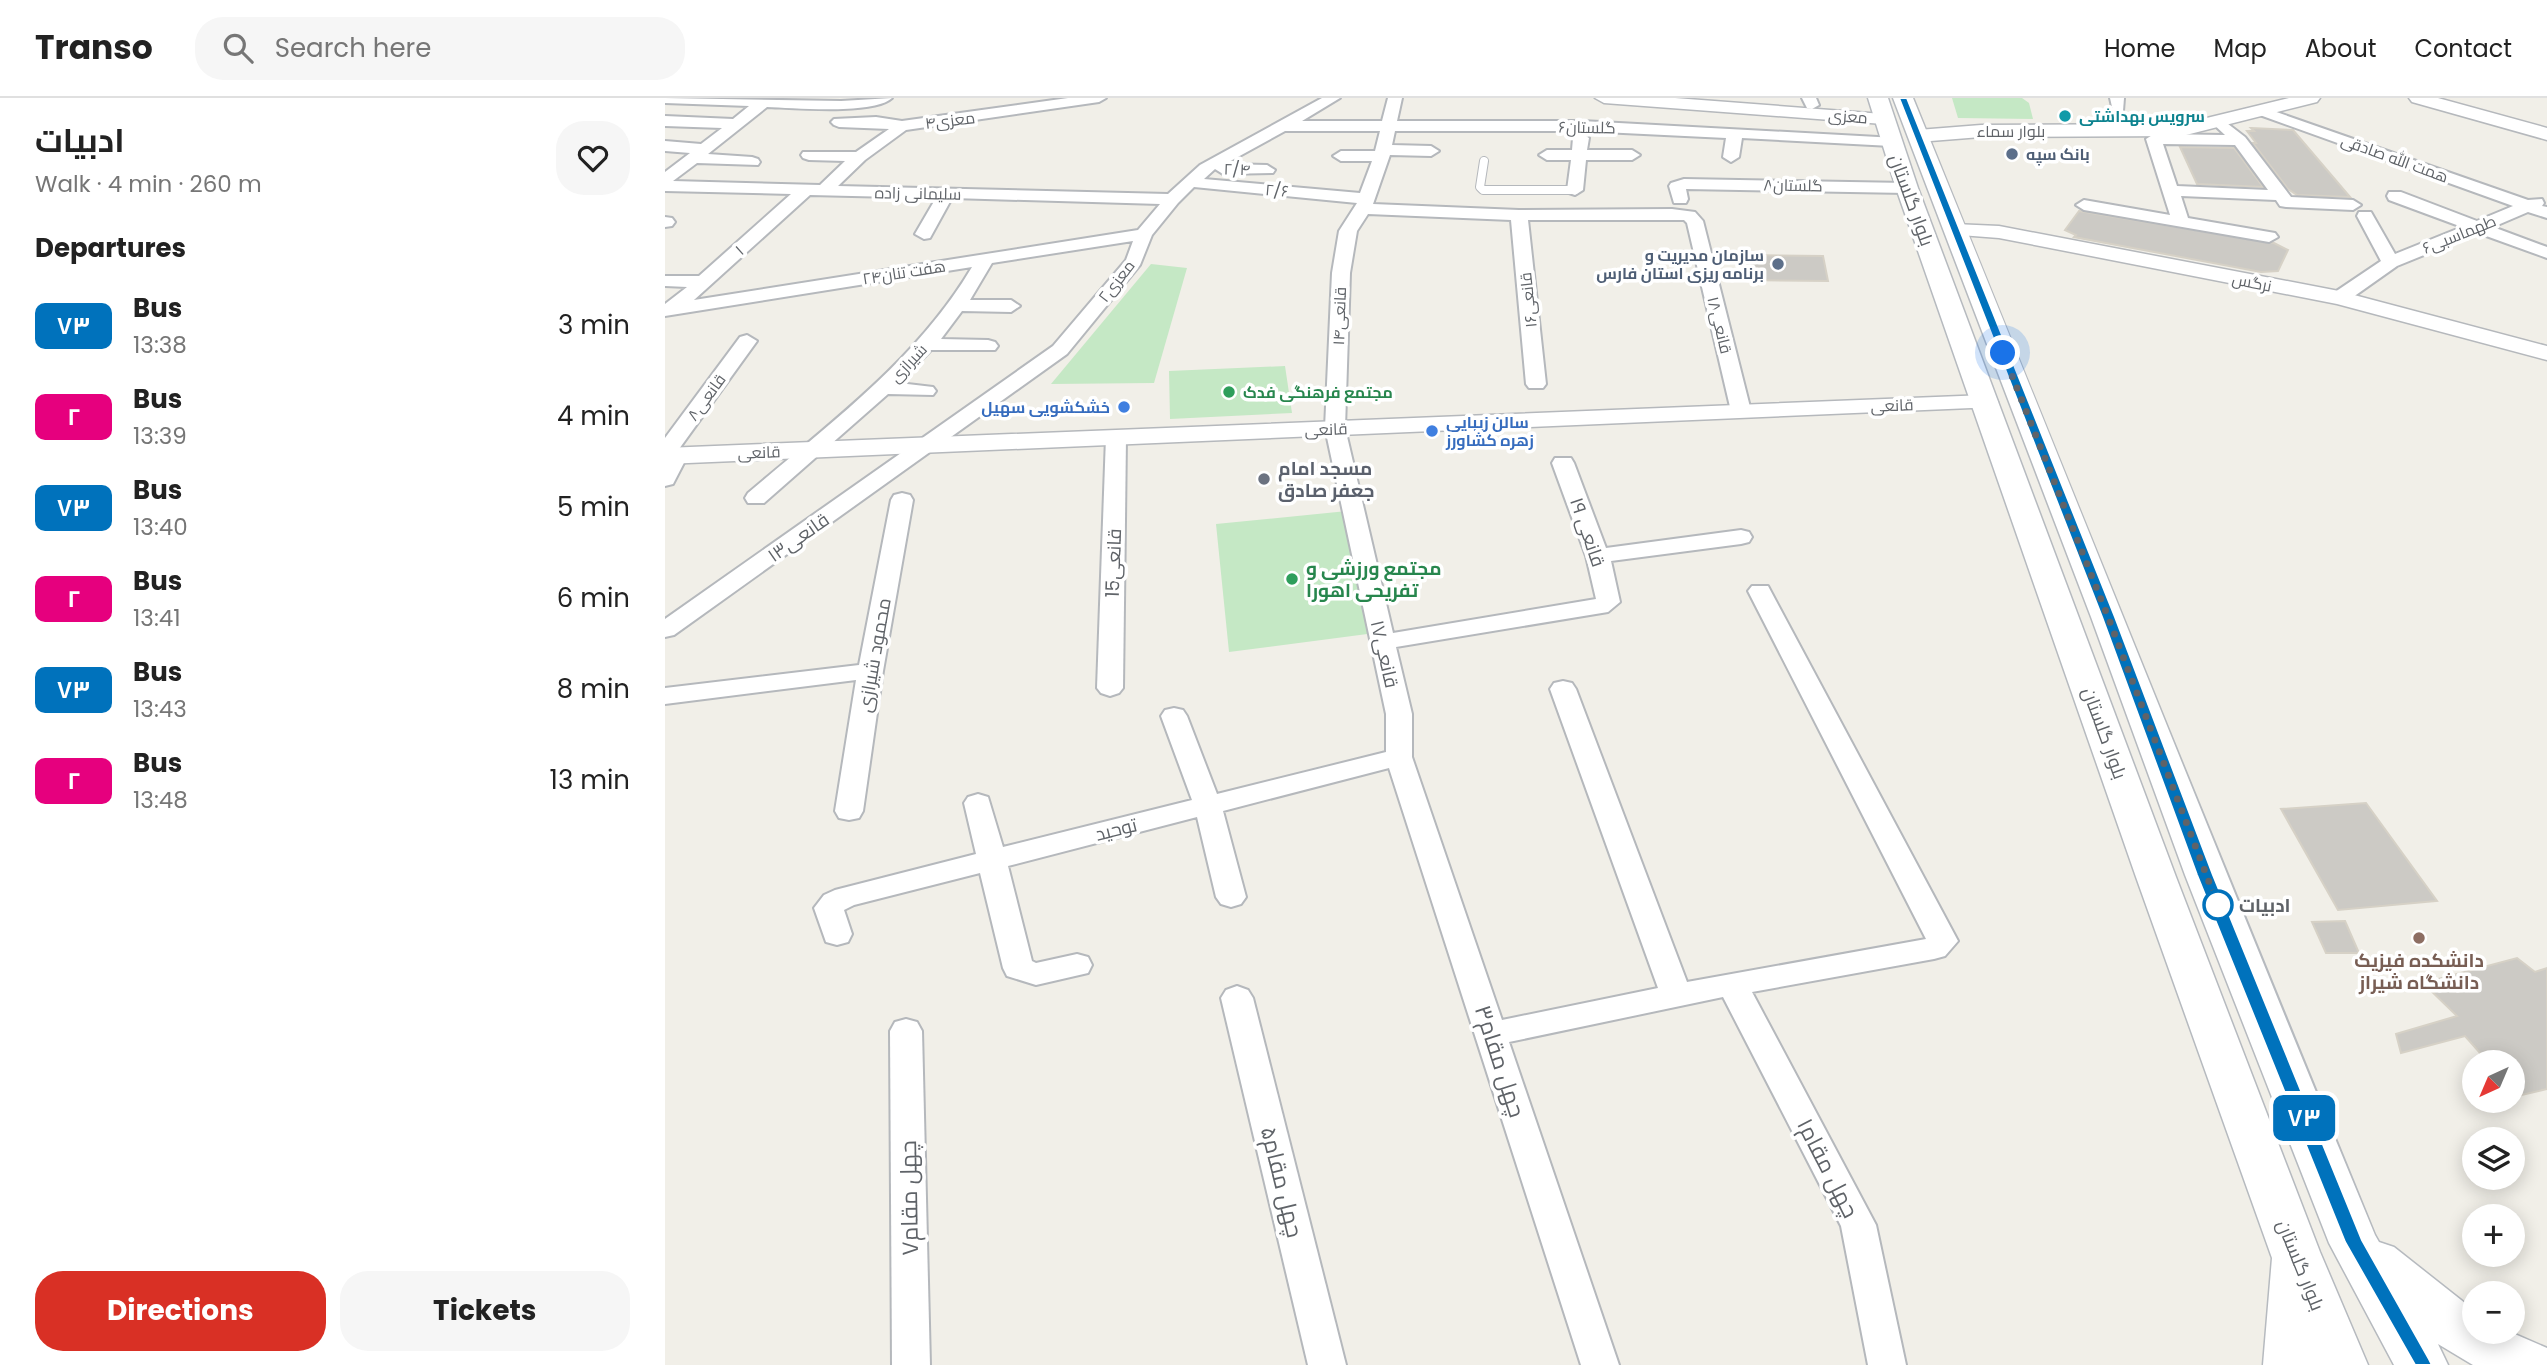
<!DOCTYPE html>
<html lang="en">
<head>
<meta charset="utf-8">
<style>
  :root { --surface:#fff; --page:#f6f6f6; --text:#222; --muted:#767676; --line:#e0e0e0; --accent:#d93025 }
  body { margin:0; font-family:Poppins,Cairo,sans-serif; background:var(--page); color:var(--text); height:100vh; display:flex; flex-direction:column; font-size:26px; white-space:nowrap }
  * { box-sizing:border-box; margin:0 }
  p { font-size:23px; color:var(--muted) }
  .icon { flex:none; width:38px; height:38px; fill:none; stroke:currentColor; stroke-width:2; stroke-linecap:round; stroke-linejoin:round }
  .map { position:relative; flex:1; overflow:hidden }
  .details { display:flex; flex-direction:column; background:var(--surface); width:665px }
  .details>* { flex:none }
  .badge { padding:0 14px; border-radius:10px; font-size:24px; line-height:46px }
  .needle { width:46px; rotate:224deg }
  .controls { position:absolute; left:1797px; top:952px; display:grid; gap:14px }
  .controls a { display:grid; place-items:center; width:63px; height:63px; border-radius:50%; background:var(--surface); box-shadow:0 4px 18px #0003; font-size:35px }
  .you { position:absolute; width:35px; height:35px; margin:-18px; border:5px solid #fff; border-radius:50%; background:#1a73e8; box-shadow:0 0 0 10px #1a73e833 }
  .map>.badge { position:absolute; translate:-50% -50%; box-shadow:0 0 0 4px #fff }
  h2 { padding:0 35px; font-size:26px; line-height:63px }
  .round { display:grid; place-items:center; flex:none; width:74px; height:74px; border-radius:28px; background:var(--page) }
  .overview { display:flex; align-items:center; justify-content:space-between; height:119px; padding:0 35px }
  h1 { font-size:33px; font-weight:700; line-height:52px }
  .action { display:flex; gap:14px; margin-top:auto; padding:14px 35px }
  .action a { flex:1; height:80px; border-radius:28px; background:var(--accent); color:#fff; font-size:28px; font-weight:700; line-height:80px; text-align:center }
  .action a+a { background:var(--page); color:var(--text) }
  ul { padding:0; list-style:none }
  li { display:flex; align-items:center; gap:21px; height:91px; padding:0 35px }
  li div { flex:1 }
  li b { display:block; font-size:26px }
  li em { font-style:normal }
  li .badge { min-width:77px; font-weight:700; text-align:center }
  header { display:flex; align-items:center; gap:42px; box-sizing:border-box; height:98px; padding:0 35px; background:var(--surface); border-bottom:2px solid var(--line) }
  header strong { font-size:33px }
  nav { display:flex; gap:38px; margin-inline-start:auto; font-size:24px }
  .search { width:490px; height:63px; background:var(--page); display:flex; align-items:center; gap:18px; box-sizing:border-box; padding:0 24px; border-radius:28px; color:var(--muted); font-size:26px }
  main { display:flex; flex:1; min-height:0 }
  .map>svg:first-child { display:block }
  .green { fill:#c5e8c5 }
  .building { fill:#cccac5; stroke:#d6d1c6; stroke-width:2 }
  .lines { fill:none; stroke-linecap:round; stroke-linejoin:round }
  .service-casing { stroke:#b5b8bc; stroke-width:10 }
  .minor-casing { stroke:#b5b8bc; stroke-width:4 }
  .tertiary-casing { stroke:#b5b8bc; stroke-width:3 }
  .secondary-casing { stroke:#b6babf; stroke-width:3 }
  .service { stroke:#fff; stroke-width:8 }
  .minor { fill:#fff; fill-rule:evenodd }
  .tertiary { fill:#fff; fill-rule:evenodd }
  .secondary { fill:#fff; fill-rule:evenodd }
  .line { fill:#0072bc; stroke:#fff; stroke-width:2 }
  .walk { stroke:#5f6368; stroke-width:7; stroke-dasharray:0 12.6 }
  .culture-dot { fill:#0f9aa8; stroke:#fff; stroke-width:2.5 }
  .service-dot { fill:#5c6f8a; stroke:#fff; stroke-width:2.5 }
  .leisure-dot { fill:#2e9e5b; stroke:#fff; stroke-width:2.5 }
  .shop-dot { fill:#3f7fe0; stroke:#fff; stroke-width:2.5 }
  .worship-dot { fill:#6b7280; stroke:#fff; stroke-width:2.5 }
  .stop-dot { fill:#fff; stroke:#0072bc; stroke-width:3.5 }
  .education-dot { fill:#8d6e63; stroke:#fff; stroke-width:2.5 }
  .labels { text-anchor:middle; stroke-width:7; stroke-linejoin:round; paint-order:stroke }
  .far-street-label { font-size:16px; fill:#5f6368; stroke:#fff }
  .far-culture-label { font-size:16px; font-weight:bold; fill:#0d838f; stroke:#fff; text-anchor:start }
  .far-service-label { font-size:16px; font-weight:bold; fill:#4e5e75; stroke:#fff; text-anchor:start }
  .far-leisure-label { font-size:16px; font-weight:bold; fill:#27864d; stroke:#fff; text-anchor:start }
  .far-shop-label { font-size:16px; font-weight:bold; fill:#366cbe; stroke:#fff; text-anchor:end }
  .street-label { font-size:19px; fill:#5f6368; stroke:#fff }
  .worship-label { font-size:19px; font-weight:bold; fill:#5b616d; stroke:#fff; text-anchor:start }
  .leisure-label { font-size:19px; font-weight:bold; fill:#27864d; stroke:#fff; text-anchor:start }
  .stop-label { font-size:19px; font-weight:bold; fill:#5f6368; stroke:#fff; text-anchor:start }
  .education-label { font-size:19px; font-weight:bold; fill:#785e54; stroke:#fff }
  .near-street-label { font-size:23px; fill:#5f6368; stroke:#fff }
</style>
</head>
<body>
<header>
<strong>Transo</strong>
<div class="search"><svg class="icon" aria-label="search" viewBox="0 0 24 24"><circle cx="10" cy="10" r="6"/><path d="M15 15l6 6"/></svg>Search here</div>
<nav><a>Home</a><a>Map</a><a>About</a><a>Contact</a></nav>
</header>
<main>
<section class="details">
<div class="overview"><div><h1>ادبیات</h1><p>Walk · 4 min · 260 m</p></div><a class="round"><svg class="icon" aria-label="heart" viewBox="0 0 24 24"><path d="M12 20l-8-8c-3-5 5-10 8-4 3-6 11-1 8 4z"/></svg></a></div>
<h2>Departures</h2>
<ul>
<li><span class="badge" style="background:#0072bc;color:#fff">۷۳</span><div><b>Bus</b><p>13:38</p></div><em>3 min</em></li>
<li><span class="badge" style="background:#e6007e;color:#fff">۲</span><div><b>Bus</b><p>13:39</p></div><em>4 min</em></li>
<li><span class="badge" style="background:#0072bc;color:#fff">۷۳</span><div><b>Bus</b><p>13:40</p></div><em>5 min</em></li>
<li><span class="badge" style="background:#e6007e;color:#fff">۲</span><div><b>Bus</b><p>13:41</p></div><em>6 min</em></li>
<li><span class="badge" style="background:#0072bc;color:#fff">۷۳</span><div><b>Bus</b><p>13:43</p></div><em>8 min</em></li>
<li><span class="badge" style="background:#e6007e;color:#fff">۲</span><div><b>Bus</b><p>13:48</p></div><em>13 min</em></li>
</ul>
<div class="action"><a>Directions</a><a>Tickets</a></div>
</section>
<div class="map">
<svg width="1882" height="1267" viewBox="0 0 1882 1267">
  <rect width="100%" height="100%" fill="#f1efe8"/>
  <g class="green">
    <path d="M1287 0H1357L1364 5 1368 21 1293 20Z"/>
    <path d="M486 166 522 170 489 285 386 286Z"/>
    <path d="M620 268 627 315 505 321 504 273Z"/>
    <path d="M682 413 710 535 564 554 551 426Z"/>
  </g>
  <g class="building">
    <path d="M1586 30 1628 32 1685 99 1632 97 1623 91 1588 45H1591L1582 33H1589Z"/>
    <path d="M1515 49 1569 50 1598 89 1532 86Z"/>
    <path d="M1414 113 1609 145 1623 152 1613 173 1596 174 1409 139 1411 137 1400 132Z"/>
    <path d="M1079 157 1158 158 1163 183 1082 182Z"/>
    <path d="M1701 705 1772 803 1673 812 1616 711Z"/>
    <path d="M1680 823 1694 855H1661L1647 824Z"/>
    <path d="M1852 860 1870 874 1882 870V991L1848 999V964H1823L1800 938 1736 955 1731 936 1792 918 1758 885Z"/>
  </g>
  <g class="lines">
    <defs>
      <path id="service" d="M819 63 815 89 818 92H910"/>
      <g id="minor">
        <path d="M0 0 176 3 227 0C209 17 128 10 102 9L43 56 87 59 93 61 95 64 93 67 32 65 8 83 155 87 180 63 144 62 138 60 136 57 138 54H191L224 31 174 29 169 27 166 24 169 21 211 19 237 23 403 0H441L434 4 241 32 200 62 173 88 503 96 535 67 657 0H675L637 23H717L723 0H737L732 23H917L1231 40 1234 43 1226 48 1077 40 1074 59 1066 64 1058 59 1061 40 917 33H730L727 47 766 48 774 53 766 58 725 57 708 106 854 112 1007 111 1030 114 1038 123 1086 313 1083 317H1069L1066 313 1022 125 1019 122H863L881 286 878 290H864L861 286 846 122 703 116 692 133 685 175 680 330 728 535 931 501 921 458 887 365 890 360H906L909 365 941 450 1076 432 1084 434 1087 439 1084 444 1076 446 946 463 955 504 943 514 731 549 747 616V659L837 922 993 890 885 591 889 585 898 583 907 585 911 591 1022 884 1261 841 1083 493 1087 488H1103L1293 843 1280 858 1269 861 1087 894 1211 1127 1241 1267H1203L1176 1128 1058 899 844 944 954 1267H916L724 670 558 713 581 799 576 806 566 809 556 806 551 799 532 719 343 768 367 863 371 865 412 856 423 859 427 867 423 875 371 887 342 878 338 870 315 775 189 807 179 812 187 836 183 844 172 847 161 844 149 810 159 797 170 792 311 756 299 705 303 699 313 696 323 699 338 749 527 702 496 618 500 612 509 610 518 612 522 618 552 696 721 654V616L660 330 667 175 674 133 692 105 529 89 513 105 487 137 475 167 402 256 9 537 0 539V521L388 248 461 162 468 143 327 165 305 202H346L355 208 346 214 297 213 276 241 323 242 330 244 333 248 330 252H266L234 285 268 289 271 293 268 297 223 296 99 405H83L80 400 83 395C164 326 252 262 307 169L0 218V206L22 189 0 188V178H34L126 96 0 93V74L25 55 0 53V43L36 46 57 30 0 28V18L68 21 84 8 0 5ZM620 33H715L710 53H676L668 58 676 63H707L695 95 539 81 550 71 558 76 608 75 610 72 602 67 560 66ZM145 97 271 100 250 136 259 141 265 140 287 100 495 106 473 132 29 202Z"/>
        <path d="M1137 0H1151L1154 7 1147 11 1142 10Z"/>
        <path d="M1445 0H1459L1458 13H1448Z"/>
        <path d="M1597 9 1863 102 1877 101 1879 105 1877 108 1882 109V120L1863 114 1828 129 1882 149V160L1813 135 1732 168 1681 204H1667L1665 200 1667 196 1716 163 1692 118 1694 114H1706L1730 156 1797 129 1724 102 1722 98 1724 94H1736L1812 123 1848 108 1592 16 1590 13 1592 10Z"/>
        <path d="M1554 19 1580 39 1626 99 1688 102 1696 107 1688 112 1621 109 1615 108 1611 102 1516 98 1523 120 1610 135 1613 139 1604 144 1419 112 1411 107 1419 102 1505 117 1481 41 1489 36 1560 37 1546 24ZM1498 46 1570 47 1603 92 1512 88Z"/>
        <path d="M916 35 924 40 922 52H967L975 57 967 62H921L918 92 910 97 904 95 902 92 906 62H882L874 57 882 52H907L908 40Z"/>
        <path d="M1019 81 1242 85 1250 90 1242 95 1021 91 1023 101 1021 105H1009L1004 88 1006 85Z"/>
        <path d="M0 119 7 120 10 124 7 128 0 129Z"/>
        <path d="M82 237 92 243 14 351 23 357 8 386 0 388V340L75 239Z"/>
        <path d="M451 333 458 335 461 339 458 590 454 595 445 598 436 595 432 590 441 339 444 335Z"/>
        <path d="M237 395 245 397 248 402 218 573 198 713 194 720 184 722 174 720 170 713 191 582 0 606V590L194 567 226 402 229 397Z"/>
        <path d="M572 888 583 892 588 900 681 1267H643L556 900 561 892Z"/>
        <path d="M241 921 252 924 257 933 265 1267H227L225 933 230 924Z"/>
      </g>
      <g id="tertiary">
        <path d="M930 0H1010L1218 16 1227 21 1218 26 939 5Z"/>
        <path d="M1624 0H1655L1652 4 1517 38 1316 39 1253 44 1244 38 1253 32 1316 27 1517 26Z"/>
        <path d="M1744 0H1773L1882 30V42L1747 4Z"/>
        <path d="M1289 126 1334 128 1674 193 1882 248V262L1672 206 1334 140 1282 136 1279 132 1282 128Z"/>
        <path d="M1321 297 1330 299 1333 304 1330 309 0 366V350Z"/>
      </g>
      <g id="secondary">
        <path d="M1203 0H1223L1253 90 1511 779 1655 1154 1703 1267H1598L1607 1160 1471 779 1231 90Z"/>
        <path d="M1228 0H1248C1403 379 1553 759 1710 1137L1714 1144 1729 1149 1810 1213V1234H1845L1882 1250V1267H1808L1773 1246 1783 1267H1729L1664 1145 1520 777 1426 519Z"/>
      </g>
    </defs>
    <use href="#service" class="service-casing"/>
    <use href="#minor" class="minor-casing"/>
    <use href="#tertiary" class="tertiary-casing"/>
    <use href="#secondary" class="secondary-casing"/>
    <use href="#service" class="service"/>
    <use href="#minor" class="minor"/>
    <use href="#tertiary" class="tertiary"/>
    <use href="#secondary" class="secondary"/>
  </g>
  <path class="line" d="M1234 0H1242L1450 519 1548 777 1697 1142 1764 1261 1767 1267H1750L1680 1144 1532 777 1437 519Z"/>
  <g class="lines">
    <path class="walk" d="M1338 255 1443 519 1557 818 1553 807"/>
  </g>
  <circle class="culture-dot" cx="1400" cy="18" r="7"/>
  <g class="service-dot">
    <circle cx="1347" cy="56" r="7"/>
    <circle cx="1113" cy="166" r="7"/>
  </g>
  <g class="leisure-dot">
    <circle cx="564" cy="294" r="7"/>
    <circle cx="627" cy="481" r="7"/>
  </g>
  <g class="shop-dot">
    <circle cx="459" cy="309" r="7"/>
    <circle cx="767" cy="333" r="7"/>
  </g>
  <circle class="worship-dot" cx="599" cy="381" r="7"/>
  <circle class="stop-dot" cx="1553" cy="807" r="14"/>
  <circle class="education-dot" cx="1754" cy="840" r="7"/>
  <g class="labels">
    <g class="far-street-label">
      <text transform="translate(1183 18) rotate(4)" y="6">معزی</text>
      <text transform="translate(285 22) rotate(-7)" y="6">۴معزی</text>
      <text transform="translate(922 29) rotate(1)" y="6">گلستان۶</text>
      <text x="1346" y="39">بلوار سماء</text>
      <text transform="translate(1730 60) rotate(20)" y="6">همت الله صادقی</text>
      <text transform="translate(572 71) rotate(2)" y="6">۲/۴</text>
      <text transform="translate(1128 87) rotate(1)" y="6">گلستان۸</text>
      <text transform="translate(612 92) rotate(5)" y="6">۲/۶</text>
      <text transform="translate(253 95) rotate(1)" y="6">سلیمانی زاده</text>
      <text transform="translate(1794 136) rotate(-22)" y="6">۶طهماسبی</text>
      <text transform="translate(74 152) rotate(-42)" y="6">۱</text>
      <text transform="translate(239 174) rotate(-9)" y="6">هفت تنان۲۴</text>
      <text transform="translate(451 183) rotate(-52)" y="6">۲معزی</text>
      <text transform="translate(1587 184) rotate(11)" y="6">نرگس</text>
      <text transform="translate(863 202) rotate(-96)" y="6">۱۶قانعی</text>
      <text transform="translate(674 218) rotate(-88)" y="6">۱۴قانعی</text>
      <text transform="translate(1055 227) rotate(76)" y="6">۱۸قانعی</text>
      <text transform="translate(243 265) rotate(-47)" y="6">شیرازی</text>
      <text transform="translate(41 299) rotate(-54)" y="6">۸قانعی</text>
      <text transform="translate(1227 307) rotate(-2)" y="6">قانعی</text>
      <text transform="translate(661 331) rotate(-2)" y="6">قانعی</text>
      <text transform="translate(94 354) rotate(-2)" y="6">قانعی</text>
    </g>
    <g class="far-culture-label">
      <text x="1414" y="24">سرویس بهداشتی</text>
    </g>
    <g class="far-service-label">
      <text x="1361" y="62">بانک سپه</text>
      <text x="1099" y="163" text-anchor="end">سازمان مدیریت و<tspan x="1099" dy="18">برنامه ریزی استان فارس</tspan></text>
    </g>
    <g class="far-leisure-label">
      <text x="578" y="300">مجتمع فرهنگی فدک</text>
    </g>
    <g class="far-shop-label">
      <text x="445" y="315">خشکشویی سهیل</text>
      <text x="781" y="330" text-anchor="start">سالن زیبایی<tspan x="781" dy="18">زهره کشاورز</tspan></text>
    </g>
    <g class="street-label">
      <text transform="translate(1247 102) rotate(70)" y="7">بلوار گلستان</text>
      <text transform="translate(923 434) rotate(71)" y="7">قانعی ۱۹</text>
      <text transform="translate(133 439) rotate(-35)" y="7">۱۳قانعی</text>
      <text transform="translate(448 465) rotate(-88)" y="7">15قانعی</text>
      <text transform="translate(720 556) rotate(77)" y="7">۱۷قانعی</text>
      <text transform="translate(209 557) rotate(-80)" y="7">محمود شیرازی</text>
      <text transform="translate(1440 635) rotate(70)" y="7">بلوار گلستان</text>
      <text transform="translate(451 731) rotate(-14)" y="7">توحید</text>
      <text transform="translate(1636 1167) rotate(68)" y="7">بلوار گلستان</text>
    </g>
    <g class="worship-label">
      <text x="613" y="377">مسجد امام<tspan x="613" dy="22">جعفر صادق</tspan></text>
    </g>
    <g class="leisure-label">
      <text x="641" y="477">مجتمع ورزشی و<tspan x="641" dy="22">تفریحی اهورا</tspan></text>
    </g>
    <g class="stop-label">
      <text x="1574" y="814">ادبیات</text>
    </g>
    <g class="education-label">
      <text x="1754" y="869">دانشکده فیزیک<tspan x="1754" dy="22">دانشگاه شیراز</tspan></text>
    </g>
    <g class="near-street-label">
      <text transform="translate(835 963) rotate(72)" y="8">چهل مقام۳</text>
      <text transform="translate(1163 1070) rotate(63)" y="8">چهل مقام۱</text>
      <text transform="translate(617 1084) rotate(76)" y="8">چهل مقام۵</text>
      <text transform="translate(244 1100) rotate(-91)" y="8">چهل مقام۷</text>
    </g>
  </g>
</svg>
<div class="controls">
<a><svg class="needle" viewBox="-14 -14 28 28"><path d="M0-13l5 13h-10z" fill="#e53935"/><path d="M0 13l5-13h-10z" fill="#767676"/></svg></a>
<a><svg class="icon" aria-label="layers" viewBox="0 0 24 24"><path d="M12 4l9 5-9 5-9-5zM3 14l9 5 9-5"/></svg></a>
<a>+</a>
<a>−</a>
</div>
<div class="you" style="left:1338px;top:255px"></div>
<b class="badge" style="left:1639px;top:1020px;background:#0072bc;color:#fff">۷۳</b>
</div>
</main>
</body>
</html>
